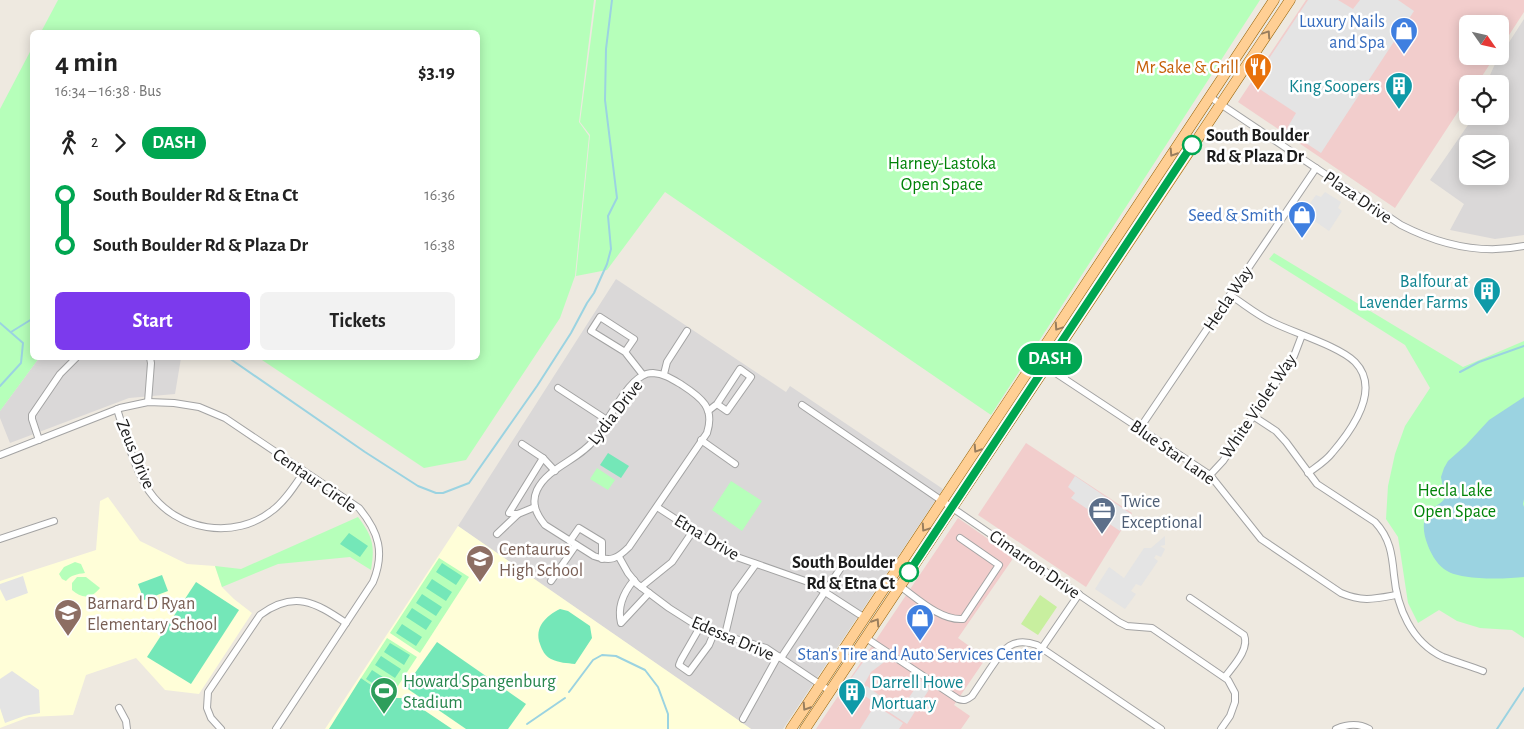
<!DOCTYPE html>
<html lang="en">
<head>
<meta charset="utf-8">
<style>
  :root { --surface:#fff; --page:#f2f2f2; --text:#222; --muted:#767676; --accent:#7c3aed }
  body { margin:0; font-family:"Alegreya Sans",sans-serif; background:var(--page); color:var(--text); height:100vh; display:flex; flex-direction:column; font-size:19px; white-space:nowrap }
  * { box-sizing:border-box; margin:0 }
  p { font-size:16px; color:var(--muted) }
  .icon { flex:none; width:28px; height:28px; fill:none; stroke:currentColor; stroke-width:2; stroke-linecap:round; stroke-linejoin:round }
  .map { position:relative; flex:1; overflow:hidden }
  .details { position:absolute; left:30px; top:30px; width:450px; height:330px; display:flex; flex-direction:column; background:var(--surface); border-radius:8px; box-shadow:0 2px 12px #0003 }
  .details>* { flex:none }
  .badge { padding:0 10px; border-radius:16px; font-size:18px; line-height:32px }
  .needle { width:32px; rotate:124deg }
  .fabs { position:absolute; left:1459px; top:15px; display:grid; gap:10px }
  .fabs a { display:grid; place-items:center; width:50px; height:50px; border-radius:8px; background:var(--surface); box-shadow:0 2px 12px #0003; font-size:25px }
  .map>.badge { position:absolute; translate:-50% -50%; box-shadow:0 0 0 2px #fff }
  .legs { display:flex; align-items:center; gap:8px; height:55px; padding:0 25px; font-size:16px }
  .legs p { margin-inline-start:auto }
  .headline { display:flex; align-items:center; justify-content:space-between; height:85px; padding:0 25px }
  h1 { font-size:28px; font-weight:700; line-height:38px }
  .button { display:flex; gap:10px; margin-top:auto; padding:10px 25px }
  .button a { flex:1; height:58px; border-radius:8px; background:var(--accent); color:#fff; font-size:20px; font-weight:700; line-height:58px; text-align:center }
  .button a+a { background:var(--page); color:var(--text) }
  ul { padding:0 25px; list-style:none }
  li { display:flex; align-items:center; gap:18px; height:50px; font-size:19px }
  li i { display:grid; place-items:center; width:8px; height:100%; margin:0 6px; background:currentColor }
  li i::after { content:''; width:12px; height:12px; margin:-6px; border:4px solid; border-radius:50%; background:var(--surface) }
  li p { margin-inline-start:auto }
  li:first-child i { background:linear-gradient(#0000 50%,currentColor 0) }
  li:last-child i { background:linear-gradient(currentColor 50%,#0000 0) }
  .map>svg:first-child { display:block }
  .residential { fill:#dad8d8; fill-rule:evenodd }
  .commercial { fill:#f2cdcc }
  .education { fill:#fffed8 }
  .grass { fill:#c8ef9f }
  .park { fill:#b6ffba }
  .pitch { fill:#74e7b8 }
  .parking { fill:#e4e4e4 }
  .water { fill:#9bd3e1 }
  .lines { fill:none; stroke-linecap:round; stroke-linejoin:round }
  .stream { stroke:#9bd3e1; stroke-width:2 }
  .street-casing { stroke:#a3a3a3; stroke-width:8 }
  .primary-casing { stroke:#935f00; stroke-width:11 }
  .street { stroke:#fff; stroke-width:6 }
  .primary { stroke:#ffcf94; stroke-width:10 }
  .oneway { stroke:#997e5e }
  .line-1-casing { stroke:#fff; stroke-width:11 }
  .line-1 { stroke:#00a651; stroke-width:8 }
  .stop-1-dot { fill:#fff; stroke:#00a651; stroke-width:2.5 }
  .labels { text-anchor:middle; stroke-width:5; stroke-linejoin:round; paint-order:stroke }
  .shop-label { font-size:18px; fill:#366cbe; stroke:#fff; text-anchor:end }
  .food-label { font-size:18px; fill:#c56008; stroke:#fff; text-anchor:end }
  .culture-label { font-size:18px; fill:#0d838f; stroke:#fff; text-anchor:end }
  .stop-label { font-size:18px; font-weight:bold; fill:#1c1c1c; stroke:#fff; text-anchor:start }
  .park-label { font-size:18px; fill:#008308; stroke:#fff }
  .street-label { font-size:18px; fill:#1c1c1c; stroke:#fff }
  .service-label { font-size:18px; fill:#4e5e75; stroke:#fff; text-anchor:start }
  .education-label { font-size:18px; fill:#785e54; stroke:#fff; text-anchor:start }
  .leisure-label { font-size:18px; fill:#27864d; stroke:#fff; text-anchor:start }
</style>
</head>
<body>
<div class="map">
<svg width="1524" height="729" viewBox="0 0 1524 729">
  <rect width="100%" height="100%" fill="#eee9e0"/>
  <g class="residential">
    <path d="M1524 19V235L1495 239 1450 230 1464 204 1430 180 1468 125 1471 116H1500V84H1486L1495 64ZM1468 144H1500V176H1468Z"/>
    <path d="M616 279 786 392 790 386 943 489 783 729H751L458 526Z"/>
    <path d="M39 358H181L175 394 129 398 10 443 0 418V411Z"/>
  </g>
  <g class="commercial">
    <path d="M1306 0H1524V12L1500 49V24H1468V56H1495L1477 84H1468L1467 98 1395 208 1238 102Z"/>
    <path d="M1026 443 1132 513 1086 587 978 515Z"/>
    <path d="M958 518 1014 557 958 638 986 658 954 705 970 716 961 729H816Z"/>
  </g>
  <g class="education">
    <path d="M108 497 140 541 187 564 215 566 222 587 234 599 252 613 199 694 165 690 136 658 86 675 73 715 29 717 0 728V581L96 550 100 501Z"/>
    <path d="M458 526 751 729H325Z"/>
  </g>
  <path class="grass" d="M1040 595 1057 607 1038 635 1021 624Z"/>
  <g class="park">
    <path d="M58 0H594L579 122 589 136 575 276 560 318 466 460 424 468 259 358H478V32H41Z"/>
    <path d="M596 0H1260L991 415 665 192 607 270 576 276 590 135 580 122Z"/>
    <path d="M32 48V358H39L0 411V109Z"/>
    <path d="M1274 253 1463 367 1524 341V638L1512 630 1480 628 1457 621 1439 610 1418 623 1408 603 1398 537 1386 519 1388 486 1395 454 1405 426 1430 388 1405 345 1269 259Z"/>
    <path d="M597 468 615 480 608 490 590 479Z"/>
    <path d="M731 481 762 501 742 531 712 510Z"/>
    <path d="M358 517C373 537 375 545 371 570L350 557 278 564 222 587 215 566 241 569Z"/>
    <path d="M439 558 469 577 420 653 390 633Z"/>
    <path d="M75 562 81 564 85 573C77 574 71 575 66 581L62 579 59 574 64 567Z"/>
    <path d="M77 577H86L100 588C91 599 82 599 72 590V583Z"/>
    <path d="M387 638 417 657 390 698 361 678Z"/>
  </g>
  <g class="pitch">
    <path d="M608 453 629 466 621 478 600 465Z"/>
    <path d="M349 533 368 546 360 557 340 544Z"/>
    <path d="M442 563 462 576 456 585 436 572Z"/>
    <path d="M162 575 168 591 144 600 138 584Z"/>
    <path d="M432 579 452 592 446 601 426 588Z"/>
    <path d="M196 582 239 610 191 684 147 657Z"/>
    <path d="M422 594 442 607 436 616 416 603Z"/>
    <path d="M412 608 432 621 426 630 406 617Z"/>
    <path d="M560 609 568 611 590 626 592 638 575 664C567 663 559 663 551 659 545 656 542 650 540 644 534 627 546 616 560 609Z"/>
    <path d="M402 624 422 637 416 646 396 633Z"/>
    <path d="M437 642 526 704 508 729H466L405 687Z"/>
    <path d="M390 643 410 655 404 665 384 652Z"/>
    <path d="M381 656 401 669 395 678 375 665Z"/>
    <path d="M372 670 392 683 386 692 366 679Z"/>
    <path d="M361 678 390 698H403L409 700 452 729H329Z"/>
  </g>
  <g class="parking">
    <path d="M1308 0H1338L1353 9 1360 0H1398L1414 11 1321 153 1286 130 1296 113 1252 84Z"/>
    <path d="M1325 192 1341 202 1338 208 1342 211 1329 231 1303 213 1316 195 1321 197Z"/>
    <path d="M1075 476 1131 514 1120 531 1071 498 1075 493 1068 487Z"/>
    <path d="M1165 536V545L1160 546 1165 549 1161 557 1156 555 1154 558 1158 561 1141 586 1136 584 1131 591 1136 594 1125 609 1095 589 1109 567 1124 578 1144 548H1151Z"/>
    <path d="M23 576 28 593 6 601 0 589V584Z"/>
    <path d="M869 654 876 657 881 655 886 659 883 663 871 672 862 688 867 686 900 711 920 681 930 688 907 724 847 684Z"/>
    <path d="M12 671 39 690 40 713 24 716 5 723 0 708V679Z"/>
    <path d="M875 705 903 723 899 729H860Z"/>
  </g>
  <path class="water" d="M1524 397V499L1523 504 1524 507V577C1505 579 1459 581 1444 569 1436 563 1430 552 1427 543 1424 535 1422 524 1426 516 1430 507 1440 506 1445 498L1441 477 1444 468 1448 461 1466 445 1489 420Z"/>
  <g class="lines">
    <g class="stream">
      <path d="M0 323 23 343 21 363 0 386"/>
      <path d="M11 332 32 319"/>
      <path d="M229 358 365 452 418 486 436 493H443L469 483 537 386 571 333 587 303 594 293 607 264 611 249 608 216 617 198 605 100 606 49 612 0"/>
      <path d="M1460 372 1479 362 1524 346"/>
      <path d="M569 692 593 660 602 655 616 656 645 670 658 687 668 714V729"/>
      <path d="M527 724 565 698"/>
      <path d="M1497 729 1524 688"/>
    </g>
    <defs>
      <g id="street">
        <path d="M1210 97 1401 225C1440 245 1480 255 1524 246"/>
        <path d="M1230 295C1244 304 1257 315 1272 322 1294 333 1339 346 1355 362 1382 390 1351 431 1332 453 1326 461 1316 467 1308 473"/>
        <path d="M625 352 634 339 600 317 591 331 625 352 643 375"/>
        <path d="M1057 352 1059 366 1065 378"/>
        <path d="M1036 360 1210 475 1261 539 1341 593C1362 602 1374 599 1396 595"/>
        <path d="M653 373C665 374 672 379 682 385 702 398 715 408 707 433L629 547C617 559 611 562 594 556L545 525C536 514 531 503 537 490 548 467 579 460 594 440 607 423 625 385 642 376 645 374 649 373 653 373Z"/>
        <path d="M664 374 667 362 687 331"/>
        <path d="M558 388 607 420"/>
        <path d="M148 402 151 363 150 358"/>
        <path d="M802 405 1119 622 1127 626 1152 628 1228 680 1235 693V702L1230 716 1221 729"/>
        <path d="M117 409C125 434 135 470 149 491 176 531 235 541 273 510 286 500 295 485 304 472"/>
        <path d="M708 411 717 404 740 369 751 377 727 411 717 404"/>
        <path d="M1253 416 1276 431 1286 442 1317 484 1375 522C1390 538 1392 554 1394 575 1397 607 1411 642 1443 657 1456 662 1470 666 1483 671"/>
        <path d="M1140 428 1316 168"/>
        <path d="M39 440 32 419V415L60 374 76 358"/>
        <path d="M701 440 735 464"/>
        <path d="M522 444 543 458 555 471"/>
        <path d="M0 455 120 408 148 402 174 403 199 407 225 418 359 508C379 532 385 553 373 582L276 729"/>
        <path d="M1210 475 1223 461 1294 356 1302 335"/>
        <path d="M535 507 518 514 509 513 543 458"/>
        <path d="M657 507 731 555 811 583 865 618"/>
        <path d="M497 534 518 514"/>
        <path d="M0 539 54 521"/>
        <path d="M570 541 579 528 602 542V559"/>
        <path d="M619 557 628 573 637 584 669 608 702 629 766 648 830 691"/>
        <path d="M634 580C624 592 617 607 621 623L649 593"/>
        <path d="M551 581 576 545"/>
        <path d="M897 584C916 597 940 621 963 619L999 565 960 538"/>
        <path d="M641 587 672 562 693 531"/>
        <path d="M1190 598 1244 635C1250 649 1233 666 1225 677"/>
        <path d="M700 627 681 660 679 665 689 672 709 645 714 633"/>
        <path d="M725 635 735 593 756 564"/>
        <path d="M866 638 958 699C964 701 967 700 972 696 978 687 984 678 990 669 1003 650 1011 636 1037 645L1161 729"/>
        <path d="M1042 648 1079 594"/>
        <path d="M781 658 846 560"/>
        <path d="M119 708 126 721 127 729"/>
        <path d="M743 719 778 656"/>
        <path d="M221 729 211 718 207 708 208 692 260 615C294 590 315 602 346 623"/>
        <path d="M1336 729C1348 724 1358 723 1369 729"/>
      </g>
      <g id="primary">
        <path d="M791 729 1274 0"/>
        <path d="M805 729 1290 0"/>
      </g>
    </defs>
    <use href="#street" class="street-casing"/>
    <use href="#primary" class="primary-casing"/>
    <use href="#street" class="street"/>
    <use href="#primary" class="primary"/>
  </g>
  <defs><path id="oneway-chevron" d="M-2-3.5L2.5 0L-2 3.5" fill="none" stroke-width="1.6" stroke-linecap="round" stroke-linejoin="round" transform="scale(1.25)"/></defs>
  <g class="oneway">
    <use href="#oneway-chevron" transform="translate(1267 34) rotate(-56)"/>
    <use href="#oneway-chevron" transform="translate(1173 153) rotate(123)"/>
    <use href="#oneway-chevron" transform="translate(1058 327) rotate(124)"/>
    <use href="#oneway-chevron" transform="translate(977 449) rotate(123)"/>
    <use href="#oneway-chevron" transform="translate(925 528) rotate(124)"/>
    <use href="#oneway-chevron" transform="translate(876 622) rotate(-57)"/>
    <use href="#oneway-chevron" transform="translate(806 707) rotate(123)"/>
  </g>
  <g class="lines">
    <defs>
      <path id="line-1" d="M909 572 1192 145"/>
    </defs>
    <use href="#line-1" class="line-1-casing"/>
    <use href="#line-1" class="line-1"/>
  </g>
  <defs>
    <symbol id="shop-pin" viewBox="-11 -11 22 30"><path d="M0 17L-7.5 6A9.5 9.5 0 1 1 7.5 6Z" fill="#3f7fe0" stroke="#fff"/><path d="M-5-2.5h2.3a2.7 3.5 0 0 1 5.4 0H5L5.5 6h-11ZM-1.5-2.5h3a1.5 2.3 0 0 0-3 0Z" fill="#fff"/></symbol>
    <symbol id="restaurant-pin" viewBox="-11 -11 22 30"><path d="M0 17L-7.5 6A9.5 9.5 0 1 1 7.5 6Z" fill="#e8710a" stroke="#fff"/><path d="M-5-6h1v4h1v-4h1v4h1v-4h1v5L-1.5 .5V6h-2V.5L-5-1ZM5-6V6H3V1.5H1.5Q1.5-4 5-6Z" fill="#fff"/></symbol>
    <symbol id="building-pin" viewBox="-11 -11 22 30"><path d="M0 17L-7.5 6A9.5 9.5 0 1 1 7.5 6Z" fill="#0f9aa8" stroke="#fff"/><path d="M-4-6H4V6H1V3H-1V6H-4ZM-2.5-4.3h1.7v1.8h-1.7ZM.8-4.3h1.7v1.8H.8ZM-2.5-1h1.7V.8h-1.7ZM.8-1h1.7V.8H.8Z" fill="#fff"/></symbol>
    <symbol id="office-pin" viewBox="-11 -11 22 30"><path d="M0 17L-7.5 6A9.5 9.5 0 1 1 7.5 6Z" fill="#5c6f8a" stroke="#fff"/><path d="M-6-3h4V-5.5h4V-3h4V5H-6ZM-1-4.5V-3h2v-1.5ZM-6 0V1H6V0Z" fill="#fff"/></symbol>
    <symbol id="school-pin" viewBox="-11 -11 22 30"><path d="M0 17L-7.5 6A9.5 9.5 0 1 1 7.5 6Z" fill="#8d6e63" stroke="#fff"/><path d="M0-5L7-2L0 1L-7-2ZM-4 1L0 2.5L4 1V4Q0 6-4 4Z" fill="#fff"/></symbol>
    <symbol id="stadium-pin" viewBox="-11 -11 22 30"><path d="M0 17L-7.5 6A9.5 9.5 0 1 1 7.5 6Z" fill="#2e9e5b" stroke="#fff"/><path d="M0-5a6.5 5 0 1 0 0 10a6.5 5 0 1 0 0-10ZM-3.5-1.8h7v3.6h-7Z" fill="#fff"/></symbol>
  </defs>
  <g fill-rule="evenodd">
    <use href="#shop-pin" x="1388" y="15" width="32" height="43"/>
    <use href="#restaurant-pin" x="1242" y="51" width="32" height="43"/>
    <use href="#building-pin" x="1383" y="70" width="32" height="43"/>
    <use href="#shop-pin" x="1286" y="199" width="32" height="43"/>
    <use href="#building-pin" x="1471" y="275" width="32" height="43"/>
    <use href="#office-pin" x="1086" y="495" width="32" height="43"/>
    <use href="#school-pin" x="464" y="543" width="32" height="43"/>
    <use href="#school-pin" x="52" y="597" width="32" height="43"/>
    <use href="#shop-pin" x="904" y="602" width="32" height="43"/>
    <use href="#stadium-pin" x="368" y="675" width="32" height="43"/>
    <use href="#building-pin" x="836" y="676" width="32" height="43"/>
  </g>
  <g class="stop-1-dot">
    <circle cx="1192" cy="145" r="9"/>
    <circle cx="909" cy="572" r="9"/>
  </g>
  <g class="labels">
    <g class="shop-label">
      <text x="1385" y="27">Luxury Nails<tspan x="1385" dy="21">and Spa</tspan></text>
      <text x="1283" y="221">Seed &amp; Smith</text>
      <text x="920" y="660" text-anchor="middle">Stan's Tire and Auto Services Center</text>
    </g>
    <g class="food-label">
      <text x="1239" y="73">Mr Sake &amp; Grill</text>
    </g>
    <g class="culture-label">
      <text x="1380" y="92">King Soopers</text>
      <text x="1468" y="287">Balfour at<tspan x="1468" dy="21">Lavender Farms</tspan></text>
      <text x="871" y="688" text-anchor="start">Darrell Howe<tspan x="871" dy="21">Mortuary</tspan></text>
    </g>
    <g class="stop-label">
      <text x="1206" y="141">South Boulder<tspan x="1206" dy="21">Rd &amp; Plaza Dr</tspan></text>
      <text x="895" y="568" text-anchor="end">South Boulder<tspan x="895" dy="21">Rd &amp; Etna Ct</tspan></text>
    </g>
    <g class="park-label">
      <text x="942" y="169">Harney-Lastoka<tspan x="942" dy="21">Open Space</tspan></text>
      <text x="1455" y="496">Hecla Lake<tspan x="1455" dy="21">Open Space</tspan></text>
    </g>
    <g class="street-label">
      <text transform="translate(1358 197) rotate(34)" y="6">Plaza Drive</text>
      <text transform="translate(1228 298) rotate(-56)" y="6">Hecla Way</text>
      <text transform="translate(1258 406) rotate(-56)" y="6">White Violet Way</text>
      <text transform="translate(615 412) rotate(-52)" y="6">Lydia Drive</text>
      <text transform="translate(1173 452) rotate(35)" y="6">Blue Star Lane</text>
      <text transform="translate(136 454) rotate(67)" y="6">Zeus Drive</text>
      <text transform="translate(315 480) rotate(35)" y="6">Centaur Circle</text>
      <text transform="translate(707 537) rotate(31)" y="6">Etna Drive</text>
      <text transform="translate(1035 564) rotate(35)" y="6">Cimarron Drive</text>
      <text transform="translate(733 638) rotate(23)" y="6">Edessa Drive</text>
    </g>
    <g class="service-label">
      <text x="1121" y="507">Twice<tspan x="1121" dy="21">Exceptional</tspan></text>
    </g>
    <g class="education-label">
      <text x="499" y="555">Centaurus<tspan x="499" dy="21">High School</tspan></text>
      <text x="87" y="609">Barnard D Ryan<tspan x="87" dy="21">Elementary School</tspan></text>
    </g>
    <g class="leisure-label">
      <text x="403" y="687">Howard Spangenburg<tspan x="403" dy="21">Stadium</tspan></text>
    </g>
  </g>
</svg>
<div class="fabs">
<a><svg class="needle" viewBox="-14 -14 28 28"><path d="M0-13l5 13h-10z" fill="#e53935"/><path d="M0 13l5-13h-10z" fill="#767676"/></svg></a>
<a><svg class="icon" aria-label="locate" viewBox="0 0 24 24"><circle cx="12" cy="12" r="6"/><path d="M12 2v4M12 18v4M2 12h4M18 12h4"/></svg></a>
<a><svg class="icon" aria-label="layers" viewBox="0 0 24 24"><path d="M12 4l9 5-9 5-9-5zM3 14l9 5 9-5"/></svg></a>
</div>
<b class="badge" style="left:1050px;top:359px;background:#00a651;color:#fff">DASH</b>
<section class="details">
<div class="headline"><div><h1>4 min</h1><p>16:34 – 16:38 · Bus</p></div><b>$3.19</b></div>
<div class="legs"><svg class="icon" aria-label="walk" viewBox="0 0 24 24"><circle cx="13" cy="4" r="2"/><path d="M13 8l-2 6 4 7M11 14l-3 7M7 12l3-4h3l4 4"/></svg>2<svg class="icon" aria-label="forward" viewBox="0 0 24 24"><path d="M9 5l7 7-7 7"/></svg><b class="badge" style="background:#00a651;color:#fff">DASH</b></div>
<ul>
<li><i style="color:#00a651"></i><b>South Boulder Rd &amp; Etna Ct</b><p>16:36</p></li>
<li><i style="color:#00a651"></i><b>South Boulder Rd &amp; Plaza Dr</b><p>16:38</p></li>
</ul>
<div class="button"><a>Start</a><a>Tickets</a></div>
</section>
</div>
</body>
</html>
